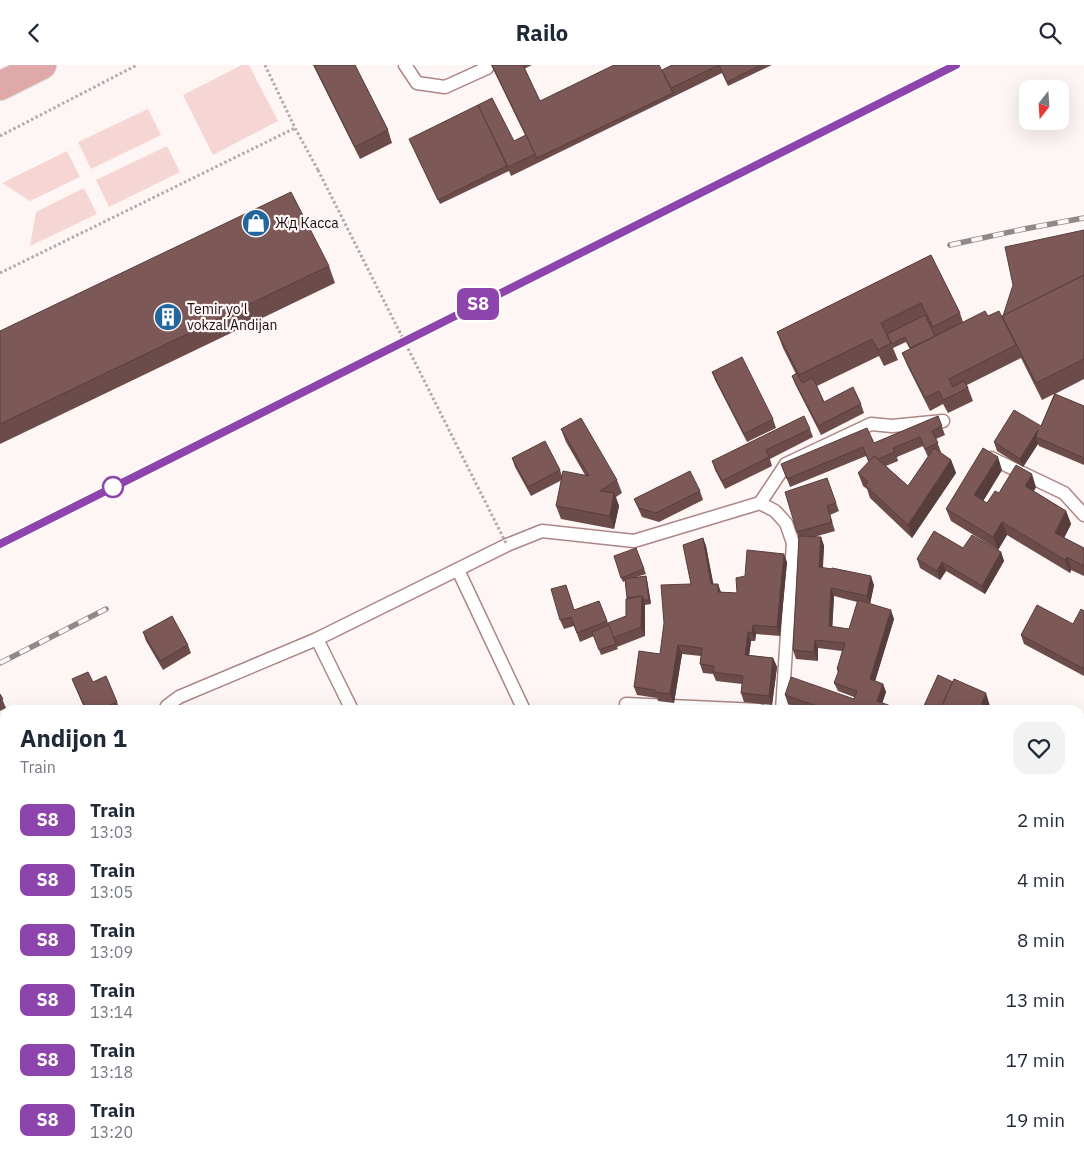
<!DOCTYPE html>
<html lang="en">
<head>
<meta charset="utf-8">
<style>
  :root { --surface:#fff; --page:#f2f2f3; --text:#1f2937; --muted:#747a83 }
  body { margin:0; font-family:"IBM Plex Sans",sans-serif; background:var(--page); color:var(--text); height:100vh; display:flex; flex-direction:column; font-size:19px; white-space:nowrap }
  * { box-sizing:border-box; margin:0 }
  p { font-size:16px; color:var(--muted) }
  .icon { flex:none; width:28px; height:28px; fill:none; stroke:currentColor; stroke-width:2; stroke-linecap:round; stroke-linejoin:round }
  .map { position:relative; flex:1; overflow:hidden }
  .sheet { position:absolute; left:0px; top:640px; width:1085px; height:456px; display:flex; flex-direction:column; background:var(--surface); border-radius:15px 15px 0 0; box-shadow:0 5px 20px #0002 }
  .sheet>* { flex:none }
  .badge { padding:0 10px; border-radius:8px; font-size:18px; line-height:32px }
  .needle { width:32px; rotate:197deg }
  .controls { position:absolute; left:1019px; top:15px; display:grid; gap:10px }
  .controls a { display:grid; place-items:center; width:50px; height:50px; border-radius:10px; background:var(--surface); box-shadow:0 5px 20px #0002; font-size:25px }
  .map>.badge { position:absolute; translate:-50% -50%; box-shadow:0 0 0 2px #fff }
  .round { display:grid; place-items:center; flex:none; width:52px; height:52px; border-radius:15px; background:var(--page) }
  .headline { display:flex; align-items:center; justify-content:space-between; height:85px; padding:0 20px }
  h1 { font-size:24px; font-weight:800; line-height:38px }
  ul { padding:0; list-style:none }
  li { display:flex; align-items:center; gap:15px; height:60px; padding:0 20px }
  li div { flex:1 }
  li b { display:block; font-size:19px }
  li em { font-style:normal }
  li .badge { min-width:55px; font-weight:700; text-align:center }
  header { display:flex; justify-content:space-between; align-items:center; height:65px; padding:0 20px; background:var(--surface); font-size:22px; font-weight:800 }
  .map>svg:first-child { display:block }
  .green { fill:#f6d6d5 }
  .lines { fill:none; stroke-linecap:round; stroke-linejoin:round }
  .service-casing { stroke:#ad8785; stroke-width:15 }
  .minor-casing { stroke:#ad8785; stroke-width:29 }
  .primary-casing { stroke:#d6d4d4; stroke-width:30 }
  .path { stroke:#b5aaaa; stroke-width:3; stroke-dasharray:2.5 2.5; stroke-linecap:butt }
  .service { stroke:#fff; stroke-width:12 }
  .minor { stroke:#fff; stroke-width:26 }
  .primary { stroke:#dfa9a9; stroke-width:28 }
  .rail-casing { stroke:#938888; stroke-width:5.5 }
  .rail { stroke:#fef5f5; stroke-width:4; stroke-dasharray:11; stroke-linecap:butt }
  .path-bridge { stroke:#b5aaaa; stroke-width:3; stroke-dasharray:2.5 2.5; stroke-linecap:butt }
  .wall { fill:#6b4c4b; fill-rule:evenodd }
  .shaded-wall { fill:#573e3d }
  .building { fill:#7c5857; stroke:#573e3d }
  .line-casing { stroke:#fff; stroke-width:11 }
  .line { stroke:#8e44ad; stroke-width:8 }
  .stop-dot { fill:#fff; stroke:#8e44ad; stroke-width:2.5 }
  .labels { text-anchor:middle; stroke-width:4.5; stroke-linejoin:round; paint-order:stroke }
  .poi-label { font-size:14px; fill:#1d0f0f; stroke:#fef5f5; text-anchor:start }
</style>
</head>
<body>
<header><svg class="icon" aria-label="back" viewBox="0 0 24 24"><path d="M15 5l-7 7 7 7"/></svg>Railo<svg class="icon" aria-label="search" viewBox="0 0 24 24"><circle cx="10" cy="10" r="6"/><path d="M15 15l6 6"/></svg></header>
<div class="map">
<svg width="1084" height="1096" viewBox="0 0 1084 1096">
  <rect width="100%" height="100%" fill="#fef5f5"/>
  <g class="green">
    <path d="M242 0H249L278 56 213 90 183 30Z"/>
    <path d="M148 44 161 70 91 104 78 77Z"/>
    <path d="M167 81 180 107 109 142 96 115Z"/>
    <path d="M67 86 80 112 30 136 2 118Z"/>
    <path d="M84 123 97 149 30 181 36 147Z"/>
  </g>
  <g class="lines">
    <defs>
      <g id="service">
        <path d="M405 0 417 18 445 22 487 3"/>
        <path d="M991 393 1064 428 1084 450"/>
        <path d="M760 438 786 399 871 359 892 361 943 356"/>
        <path d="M458 505 524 645"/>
        <path d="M317 574 352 645"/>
        <path d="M626 639 759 645"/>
        <path d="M165 645 167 641 179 632 317 574 507 480 542 466 634 476 760 438 775 446 786 458 793 478 782 645"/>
        <path d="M566 1091 569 1096"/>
        <path d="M732 1091 734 1096"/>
        <path d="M385 1095 386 1096"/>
        <path d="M12 1096 13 1091"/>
        <path d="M605 1096 610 1091"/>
        <path d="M759 1096 761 1091"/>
      </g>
      <g id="minor">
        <path d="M1080 709 1084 704"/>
        <path d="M1080 967 1084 973"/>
        <path d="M824 1096 826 1091"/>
      </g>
      <path id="primary" d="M0 21 42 0"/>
    </defs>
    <use href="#service" class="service-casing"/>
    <use href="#minor" class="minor-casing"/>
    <use href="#primary" class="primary-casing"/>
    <g class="path">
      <path d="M265 0 295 63 318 105"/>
      <path d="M0 71 137 0"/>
      <path d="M0 208 295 63"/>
    </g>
    <use href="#service" class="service"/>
    <use href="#minor" class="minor"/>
    <use href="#primary" class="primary"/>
    <defs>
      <g id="rail">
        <path d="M950 180 1024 164 1084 153"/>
        <path d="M0 479 956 0"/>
        <path d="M0 598 106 544"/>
      </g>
    </defs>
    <use href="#rail" class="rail-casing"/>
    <use href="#rail" class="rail"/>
    <path class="path-bridge" d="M318 105 507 480"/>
  </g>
  <g class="wall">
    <path d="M313 0H355L388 65 392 78 360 94Z"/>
    <path d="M491 0H532L524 4 540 36 664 10 672 0H772L728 21 722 8 511 111 509 106 440 139 409 74 514 76 525 70Z"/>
    <path d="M1084 165V314L1055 329 1084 341V400L1039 381 1038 379 1023 402 997 386 994 377 1041 361 1054 329 1042 335 1021 293 967 320 973 336 948 348 943 339 930 346 907 300 902 288 910 284 906 277 893 283 898 295 884 301 879 291 817 321 824 337 861 339 864 348 821 370 795 319 792 311 796 309 783 283 777 267 931 190 960 248 963 257 988 251 1002 253 1003 251Z"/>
    <path d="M329 201 335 218 0 379V266Z"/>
    <path d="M712 307 773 354 776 363 747 377 715 315Z"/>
    <path d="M938 351 945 370 936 374 941 387H940L951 395 956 408 912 473 870 433 867 424 863 421 858 408 869 397 866 391 790 422 781 399 874 378ZM923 381 928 392 908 421 886 401 898 396 897 392Z"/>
    <path d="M561 364 617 415 622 428 616 432 619 441 614 464 561 454 556 441 562 415 531 431 515 402 512 393 560 405 562 411 585 410 566 377Z"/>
    <path d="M810 364 813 372 770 394 772 401 725 424 715 405 712 396Z"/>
    <path d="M1002 405 983 436 987 438 999 428 1036 422 1034 426 1066 446 1071 459 1064 473 1084 483V511L1071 505 1070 508 1007 470 998 485 951 456 946 444Z"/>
    <path d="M827 413 839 446 830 450 835 466 814 472H821L824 481 823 503 874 520 870 539 894 554 875 616 883 619 886 627 882 638 902 645H806L788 639 785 630 854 634V632L838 626 834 618 838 608 837 604 842 586 818 583V596L796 594 793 585 799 473 797 467ZM834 531 857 537 849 564 832 562Z"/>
    <path d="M700 426 703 435 659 457 642 452 634 434Z"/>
    <path d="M703 473 706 481 713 519 721 527 737 528 787 497 780 571 756 569 755 576H751L749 590 773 593 777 602 772 640 744 637 741 628 742 619 716 616 713 609 703 608 700 599 701 591 682 589 674 638 658 636 657 633 637 630 634 622 660 589 691 519Z"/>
    <path d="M636 483 646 509 636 512 646 511 647 515 651 539 645 540V571L617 582 618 584 601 590 594 571 580 577 574 561 564 564 560 555 569 528 574 545 599 536 608 558 626 551 627 533 625 516 623 517 621 513Z"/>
    <path d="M963 483 1001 487 1004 496 985 529 946 506 940 515 920 503 917 494Z"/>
    <path d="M1084 546V611L1024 579 1021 570 1073 559Z"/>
    <path d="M143 567 188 580 191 588 163 605 146 576Z"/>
    <path d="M72 614 93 617 117 637 120 645H85Z"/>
    <path d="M0 629 6 643 0 646Z"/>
    <path d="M0 661 5 672V695L0 697Z"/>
    <path d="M1084 747V767L1080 763V751Z"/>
    <path d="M0 760 5 761V795L0 798 5 808V863L0 865Z"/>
    <path d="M909 1091H979L975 1096H911Z"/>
  </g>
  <g class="shaded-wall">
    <path d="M1038 365 1036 372 1038 379 1023 402 1020 394Z"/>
    <path d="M998 392 1002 405 979 443 974 430Z"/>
    <path d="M951 395 956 408 912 473 908 460Z"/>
    <path d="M1032 409 1036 422 1029 434 1025 421Z"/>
    <path d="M614 428 619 441 614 464 610 451Z"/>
    <path d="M1066 446 1071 459 1060 481 1055 468Z"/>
    <path d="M1002 457 1007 470 998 485 993 472Z"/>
    <path d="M821 472 824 481 822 511 819 502Z"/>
    <path d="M703 473 706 481 715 527 711 519Z"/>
    <path d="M1001 487 1004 496 985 529 982 521Z"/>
    <path d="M784 489 787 497 780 571 777 562Z"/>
    <path d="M1067 492 1071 505 1070 508 1065 495Z"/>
    <path d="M942 497 946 506 940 515 937 506Z"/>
    <path d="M646 511 647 515 651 539 649 535Z"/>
    <path d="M871 511 874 520 870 539 867 531Z"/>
    <path d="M718 519 721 527H718Z"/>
    <path d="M831 523 834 531 832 570 829 561Z"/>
    <path d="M642 531 645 540V571L641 562Z"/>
    <path d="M891 545 894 554 873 623 870 614Z"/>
    <path d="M753 560 756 569 755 576 752 568Z"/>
    <path d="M748 567 751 576 748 599 745 590Z"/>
    <path d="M815 575 818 583V596L814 587Z"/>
    <path d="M678 580 682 589 674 638 670 629Z"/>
    <path d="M773 593 777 602 772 640 769 631Z"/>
    <path d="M883 619 886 627 880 645 877 636Z"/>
    <path d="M986 628 990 641 989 645 981 639Z"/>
    <path d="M1084 789V802L1080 807V794Z"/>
    <path d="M1084 913V924L1081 921 1083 925 1080 927V916Z"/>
    <path d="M1084 1028V1039L1080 1042V1031Z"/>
    <path d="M964 1091H979L975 1096H961Z"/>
  </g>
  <g class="building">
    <path d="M314 0H355L388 65 355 82Z"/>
    <path d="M492 0H523L540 36 614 0H659L673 28 537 93Z"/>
    <path d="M672 0H719L671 23 662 5Z"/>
    <path d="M719 0H761L727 17Z"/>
    <path d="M492 33 514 76 526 70 535 89 508 102 478 40Z"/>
    <path d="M478 40 507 101 438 135 409 74Z"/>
    <path d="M291 127 329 201 0 359V266Z"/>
    <path d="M1084 165V210L1003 251 1013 220 1005 182Z"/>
    <path d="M931 190 960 248 933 262 921 238 881 258 891 278 878 285 872 274 799 310 777 267Z"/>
    <path d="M1084 210V294L1036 318 1002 251Z"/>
    <path d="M985 246 988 251 999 246 1016 280 949 314 953 322 964 316 968 323 943 335 939 326 925 333 902 288Z"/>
    <path d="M925 250 935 271 910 283 905 272 892 279 887 269Z"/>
    <path d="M742 292 773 354 744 369 712 307Z"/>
    <path d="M797 308 802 318 813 313 824 337 853 322 861 339 818 361 792 311Z"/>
    <path d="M1055 329 1084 341V393L1036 372 1038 365 1020 394 994 377 1014 345 1041 361Z"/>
    <path d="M804 351 810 364 766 385 769 392 722 416 712 396Z"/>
    <path d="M938 351 942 361 932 366 938 378 925 384 920 372 893 383 895 387 878 394 874 391 869 397 863 382 787 414 781 399 867 363 874 378Z"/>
    <path d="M581 353 617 415 600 426 614 428 610 451 556 441 563 406 589 411 561 364Z"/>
    <path d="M545 376 560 405 528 422 512 393Z"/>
    <path d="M934 383 951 395 908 460 865 420 868 417 858 408 874 391 908 421Z"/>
    <path d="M983 383 998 392 974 430 987 438 995 426 999 428 1016 400 1032 409 1025 421 1066 446 1055 468 1084 483V501L1067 492 1065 495 1002 457 993 472 946 444Z"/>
    <path d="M690 406 700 426 656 448 639 443 634 434Z"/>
    <path d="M827 413 836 438 827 441 832 457 797 467 785 427Z"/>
    <path d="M934 466 963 483 972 470 1001 487 982 521 942 497 937 506 917 494Z"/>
    <path d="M799 471 821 472 819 502 832 504V503L871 511 867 531 831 523 829 561 849 564 858 535 891 545 870 614 883 619 877 636 902 645H828L785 630 791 612 854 634 857 626 834 618 839 605 837 604 845 578 815 575 814 587 793 585Z"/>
    <path d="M703 473 711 519H718V527L737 528 736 513 745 511 747 485 784 489 777 562 753 560 752 568 748 567 745 590 773 593 769 631 741 628 743 611 713 607 714 601 700 599 702 583 678 580 670 629 655 627V625L634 622 639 586 660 589 664 558 661 520 691 519 683 480Z"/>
    <path d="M636 483 644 504 621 513 614 491Z"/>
    <path d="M646 511 649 535H644L642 531 627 533 625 514Z"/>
    <path d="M566 520 574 545 599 536 607 556 577 568 571 552 560 555 551 524Z"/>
    <path d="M642 531 641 562 613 573 608 558 626 551V534Z"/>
    <path d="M1037 540 1073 559 1081 544 1084 546V604L1021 570Z"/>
    <path d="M172 551 188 580 160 596 143 567Z"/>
    <path d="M609 560 616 579 599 585 592 567Z"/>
    <path d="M88 607 93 617 106 611 117 637 99 645H86L72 614Z"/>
    <path d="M938 610 953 617 940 645H922Z"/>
    <path d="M954 614 986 628 981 639 990 642 989 645H940Z"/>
    <path d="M0 629 3 634 0 636Z"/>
    <path d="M711 644 726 645H711Z"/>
    <path d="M0 661 5 672V685L0 687Z"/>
    <path d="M5 704V715L1 706Z"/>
    <path d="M1084 747V761L1080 758V751Z"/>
    <path d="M0 760 5 761V785L0 788Z"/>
    <path d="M1080 786 1084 789 1080 794Z"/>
    <path d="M0 797 5 808V822L0 825Z"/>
    <path d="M5 822V853L0 855V825Z"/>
    <path d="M1084 858V869L1080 864V861Z"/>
    <path d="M1080 867 1084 872V913L1080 916Z"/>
    <path d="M1080 998 1084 1004V1028L1080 1031Z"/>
    <path d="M1084 1066V1088L1078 1093 1079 1094 1076 1096H1070L1065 1091H1080V1070Z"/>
    <path d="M1084 1088V1096H1081L1078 1093Z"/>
    <path d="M248 1091H295L301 1093 300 1096H247Z"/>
    <path d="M491 1091H516L519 1096H494Z"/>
    <path d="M916 1091H964L961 1096H922Z"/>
    <path d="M1004 1091H1065L1070 1096H1008Z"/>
  </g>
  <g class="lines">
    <defs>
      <path id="line" d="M0 479 956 0"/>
    </defs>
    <use href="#line" class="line-casing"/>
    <use href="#line" class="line"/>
  </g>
  <defs>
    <symbol id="shop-disc" viewBox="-11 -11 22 22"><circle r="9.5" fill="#23669b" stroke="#fef5f5"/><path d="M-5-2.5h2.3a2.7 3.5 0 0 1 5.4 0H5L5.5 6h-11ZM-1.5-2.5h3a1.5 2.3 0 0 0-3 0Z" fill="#fff"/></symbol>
    <symbol id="building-disc" viewBox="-11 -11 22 22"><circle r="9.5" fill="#23669b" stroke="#fef5f5"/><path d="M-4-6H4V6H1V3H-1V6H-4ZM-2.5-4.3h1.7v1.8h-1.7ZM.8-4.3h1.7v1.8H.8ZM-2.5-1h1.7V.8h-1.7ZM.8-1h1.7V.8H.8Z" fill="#fff"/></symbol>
  </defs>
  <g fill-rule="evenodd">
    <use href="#shop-disc" x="240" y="142" width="32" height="32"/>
    <use href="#building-disc" x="152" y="236" width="32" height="32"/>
  </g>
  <circle class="stop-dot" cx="113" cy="422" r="10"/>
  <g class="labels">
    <g class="poi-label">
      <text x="275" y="163">Жд Касса</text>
      <text x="187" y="249">Temir yo'l<tspan x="187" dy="16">vokzal Andijan</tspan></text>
    </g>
  </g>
</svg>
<div class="controls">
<a><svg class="needle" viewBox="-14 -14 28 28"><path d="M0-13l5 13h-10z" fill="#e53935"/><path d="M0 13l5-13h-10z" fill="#747a83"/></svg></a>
</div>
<b class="badge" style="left:478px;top:239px;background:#8e44ad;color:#fff">S8</b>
<section class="sheet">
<div class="headline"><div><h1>Andijon 1</h1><p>Train</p></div><a class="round"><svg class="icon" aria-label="heart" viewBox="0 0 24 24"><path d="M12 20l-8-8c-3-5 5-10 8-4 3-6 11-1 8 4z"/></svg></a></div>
<ul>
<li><span class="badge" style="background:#8e44ad;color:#fff">S8</span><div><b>Train</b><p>13:03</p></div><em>2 min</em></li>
<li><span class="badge" style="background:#8e44ad;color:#fff">S8</span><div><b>Train</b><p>13:05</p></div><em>4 min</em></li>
<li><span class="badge" style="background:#8e44ad;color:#fff">S8</span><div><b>Train</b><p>13:09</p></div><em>8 min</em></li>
<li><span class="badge" style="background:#8e44ad;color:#fff">S8</span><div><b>Train</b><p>13:14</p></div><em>13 min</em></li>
<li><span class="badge" style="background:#8e44ad;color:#fff">S8</span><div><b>Train</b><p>13:18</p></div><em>17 min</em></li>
<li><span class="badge" style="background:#8e44ad;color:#fff">S8</span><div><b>Train</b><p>13:20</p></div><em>19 min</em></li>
</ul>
</section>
</div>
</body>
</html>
